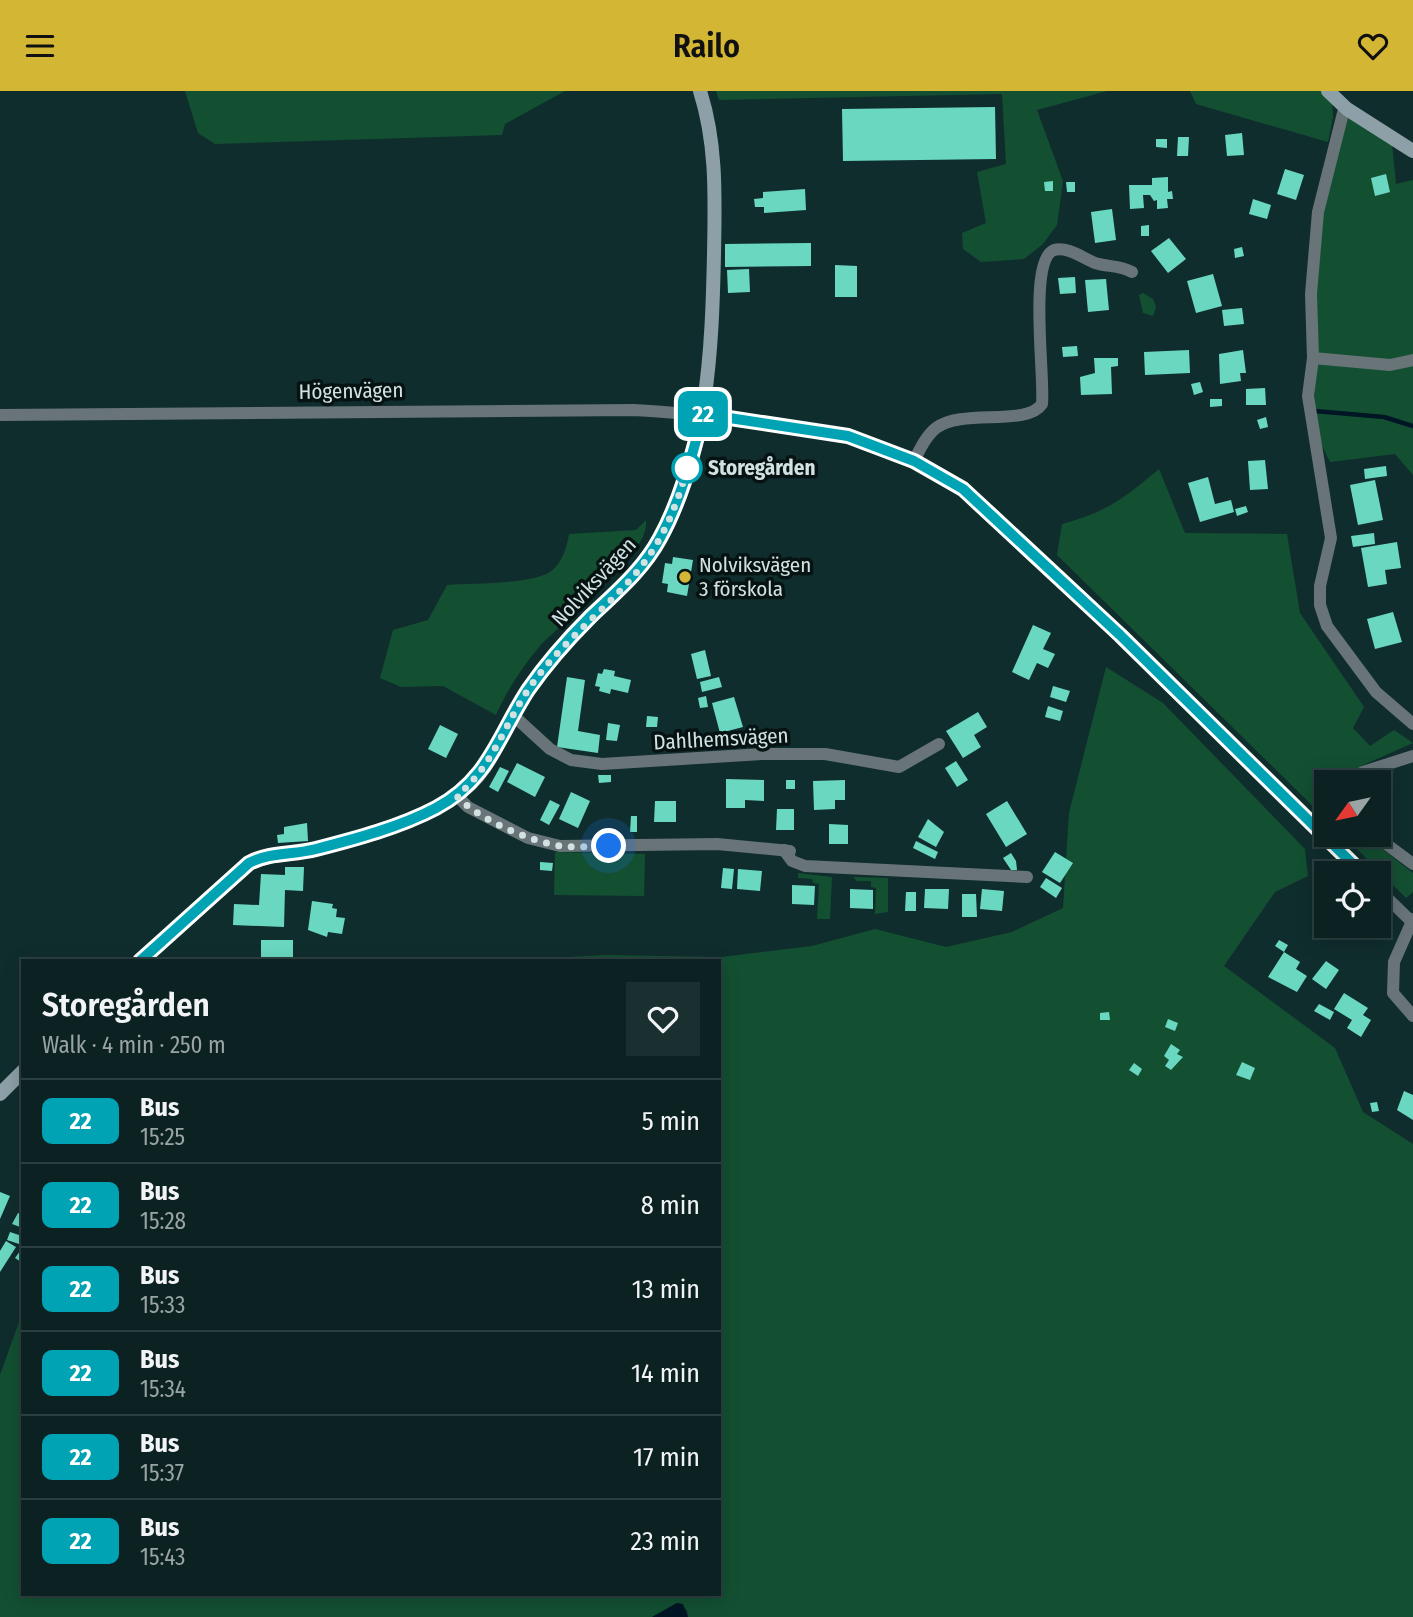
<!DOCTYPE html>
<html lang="en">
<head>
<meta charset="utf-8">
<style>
  :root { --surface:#0c2222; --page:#1a2f2f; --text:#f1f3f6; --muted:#9aa4a5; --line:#2c3f40; --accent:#d4b635 }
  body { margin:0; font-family:"Fira Sans Condensed",sans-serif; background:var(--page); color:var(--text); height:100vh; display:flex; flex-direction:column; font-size:26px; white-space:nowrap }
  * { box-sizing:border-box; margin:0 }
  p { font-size:23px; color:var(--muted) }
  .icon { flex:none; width:38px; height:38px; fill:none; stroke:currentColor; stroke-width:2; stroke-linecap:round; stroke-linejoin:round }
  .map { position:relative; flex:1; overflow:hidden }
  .panel { position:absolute; left:21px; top:868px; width:700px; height:637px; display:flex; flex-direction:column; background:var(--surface); border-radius:0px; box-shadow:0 4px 18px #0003,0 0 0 2px var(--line) }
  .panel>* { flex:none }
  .badge { padding:0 14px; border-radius:10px; font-size:24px; line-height:46px }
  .needle { width:46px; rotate:237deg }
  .tools { position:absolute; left:1314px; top:679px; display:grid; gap:14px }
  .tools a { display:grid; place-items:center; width:77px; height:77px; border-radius:0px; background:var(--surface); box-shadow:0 4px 18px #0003,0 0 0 2px var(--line); font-size:35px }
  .you { position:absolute; width:35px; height:35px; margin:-18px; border:5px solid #fff; border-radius:50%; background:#1a73e8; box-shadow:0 0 0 10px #1a73e833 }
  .map>.badge { position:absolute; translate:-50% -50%; box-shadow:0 0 0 4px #fff }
  .round { display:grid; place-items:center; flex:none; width:74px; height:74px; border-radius:0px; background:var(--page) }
  .head { display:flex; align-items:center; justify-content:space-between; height:119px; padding:0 21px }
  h1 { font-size:33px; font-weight:600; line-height:52px }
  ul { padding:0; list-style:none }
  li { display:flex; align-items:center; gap:21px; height:84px; padding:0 21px; border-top:2px solid var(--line) }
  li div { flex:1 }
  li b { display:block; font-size:26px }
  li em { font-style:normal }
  li .badge { min-width:77px; font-weight:700; text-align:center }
  header { display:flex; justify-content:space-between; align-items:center; height:91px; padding:0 21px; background:var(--accent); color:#111; font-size:32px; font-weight:600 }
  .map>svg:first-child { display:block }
  .green { fill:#135032 }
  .water { fill:#001625 }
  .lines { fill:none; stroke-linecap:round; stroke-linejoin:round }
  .stream { stroke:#001625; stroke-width:4.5 }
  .building { fill:#6ad8c1 }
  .street { stroke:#687478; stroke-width:12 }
  .secondary { stroke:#8da0a7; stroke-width:14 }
  .line-casing { stroke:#fff; stroke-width:16 }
  .line { stroke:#00a3b4; stroke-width:10 }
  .walk { stroke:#d2e2e3; stroke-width:7; stroke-dasharray:0 12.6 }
  .stop-dot { fill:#fff; stroke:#00a3b4; stroke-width:3.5 }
  .poi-dot { fill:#d4b635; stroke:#071313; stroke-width:2.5 }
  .labels { text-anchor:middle; stroke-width:7; stroke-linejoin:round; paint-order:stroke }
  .street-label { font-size:21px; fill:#d2e2e3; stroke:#071313 }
  .stop-label { font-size:21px; font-weight:bold; fill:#d2e2e3; stroke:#071313; text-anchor:start }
  .poi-label { font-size:21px; fill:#d2e2e3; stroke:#071313; text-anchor:start }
</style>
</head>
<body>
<header><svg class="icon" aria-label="menu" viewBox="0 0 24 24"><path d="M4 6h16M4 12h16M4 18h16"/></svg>Railo<svg class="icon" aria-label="heart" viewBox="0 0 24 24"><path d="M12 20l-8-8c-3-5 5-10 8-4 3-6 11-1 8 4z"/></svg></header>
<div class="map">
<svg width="1413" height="1526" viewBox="0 0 1413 1526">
  <rect width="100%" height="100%" fill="#102d2e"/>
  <g class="green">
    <path d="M185 0H565L505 33 502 44 215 53 198 42Z"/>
    <path d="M716 0H1107L1037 19 1063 90 1057 134 1043 153 1024 168 981 171 963 158 962 142 986 132 977 81 1006 73 1002 3 719 9Z"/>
    <path d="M1190 0H1324L1332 8 1333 26 1328 51 1196 13Z"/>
    <path d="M1350 25 1392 53 1396 93 1413 89V384L1395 363 1330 371 1319 349 1314 319 1316 208 1323 115 1347 28Z"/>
    <path d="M1143 202 1153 208 1156 216 1153 225 1143 222 1139 204Z"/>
    <path d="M1159 378 1185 442 1287 443 1300 522 1364 616 1353 637 1370 655 1394 639 1413 652 1361 675 1345 691H1326V728L1057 464 1062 433C1107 421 1124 407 1159 378Z"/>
    <path d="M646 429C651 463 564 529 540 555 522 576 507 599 496 624L443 595 401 596 380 587 393 539 428 529 447 494C473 492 528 494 550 481 562 473 567 456 569 443L636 439Z"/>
    <path d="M1106 576 1163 612 1305 758 1308 785 1275 801 1224 875 1335 957 1363 1021 1413 1053V1526H688L687 1519 677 1512 652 1526H0V1284L23 1220V1503H719V870H489L605 864 722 866 812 855 875 838 946 856 1012 841 1063 817 1069 722Z"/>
    <path d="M1343 744H1364L1413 782V801L1406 807Z"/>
    <path d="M555 761 645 763 644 805 554 804Z"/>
    <path d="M798 782 832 786 830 828H817L819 793 813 792 812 788 798 787Z"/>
    <path d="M853 786 888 787V821L875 823 876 797 871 796V790H857Z"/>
  </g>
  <path class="water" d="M677 1512 683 1513 688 1526H652Z"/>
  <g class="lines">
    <path class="stream" d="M1315 320 1384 326 1413 335"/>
  </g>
  <g class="building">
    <path d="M995 16 996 68 843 70 842 18Z"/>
    <path d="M1242 42 1244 64 1227 65 1225 44Z"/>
    <path d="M1178 46H1189L1188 65H1177Z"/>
    <path d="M1156 48H1167V57L1156 56Z"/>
    <path d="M1285 78 1304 84 1296 109 1277 103Z"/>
    <path d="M1386 83 1390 101 1375 105 1371 87Z"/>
    <path d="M1168 86V101L1172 100 1173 108H1167L1168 117 1157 118V109L1154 110 1150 104H1143L1144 117 1130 118 1129 94H1152V87Z"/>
    <path d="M1053 90V100H1045L1044 91Z"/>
    <path d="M1066 91H1075V101H1067Z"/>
    <path d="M805 98 806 119 764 122V116H755L754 108 763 107V101Z"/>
    <path d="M1253 108 1271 114 1267 128 1249 123Z"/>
    <path d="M1112 118 1116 149 1095 152 1091 121Z"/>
    <path d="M1149 134V145H1141V135Z"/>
    <path d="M1169 147 1186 168 1168 182 1151 160Z"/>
    <path d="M811 152V175L725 176V153Z"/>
    <path d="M1242 156 1244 165 1235 167 1234 158Z"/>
    <path d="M835 174 857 175V206H835Z"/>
    <path d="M749 178 750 201 728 202 727 179Z"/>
    <path d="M1213 183 1222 215 1196 222 1187 190Z"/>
    <path d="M1075 186 1076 202 1060 203 1058 187Z"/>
    <path d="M1106 188 1109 219 1088 221 1085 189Z"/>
    <path d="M1242 217 1244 233 1224 235 1222 219Z"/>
    <path d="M1077 255 1078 265 1063 266 1062 256Z"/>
    <path d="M1189 259 1190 282 1145 284 1144 261Z"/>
    <path d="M1243 259 1246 282H1240L1241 290 1220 293 1219 263Z"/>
    <path d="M1094 267H1118V275L1111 276 1112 303 1081 304 1080 286 1095 282Z"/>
    <path d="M1200 291 1203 301 1194 304 1191 293Z"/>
    <path d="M1265 297 1266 314H1246V298Z"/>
    <path d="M1210 308H1222V315L1210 316Z"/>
    <path d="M1266 326 1268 336 1260 338 1257 329Z"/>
    <path d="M1265 369 1268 398 1250 399 1248 370Z"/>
    <path d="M1386 375 1387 385 1365 388 1364 378Z"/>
    <path d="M1208 386 1215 413 1231 409 1234 421 1200 431 1188 392Z"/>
    <path d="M1375 389 1383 429 1358 434 1350 394Z"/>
    <path d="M1246 415 1248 421 1237 425 1235 418Z"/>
    <path d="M1374 442 1375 453 1353 456 1351 445Z"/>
    <path d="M1397 451 1401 477 1385 479 1387 493 1368 496 1361 457Z"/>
    <path d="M673 466 693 469 687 505 667 501 668 493 662 492 665 472 672 473Z"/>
    <path d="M1393 521 1402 551 1375 558 1367 528Z"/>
    <path d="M1033 534 1051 542 1043 558 1055 563 1048 577 1037 572 1029 589 1012 581Z"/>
    <path d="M705 559 711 585 697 588 691 563Z"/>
    <path d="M604 578 615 580 614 585 631 589 628 602 611 598 610 603 599 600 600 596 595 595 598 582 602 583Z"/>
    <path d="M567 586 585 589 578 640 600 644 598 662 557 656Z"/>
    <path d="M719 586 722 596 702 601 700 591Z"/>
    <path d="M1053 595 1070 600 1066 611 1050 606Z"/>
    <path d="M706 605 708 616 700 617 698 607Z"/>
    <path d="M734 606 743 636 720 642 712 612Z"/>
    <path d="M1048 615 1063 620 1060 630 1045 626Z"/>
    <path d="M978 621 987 636 974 644 981 656 963 667 946 640Z"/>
    <path d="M647 625 658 626 657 636H646Z"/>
    <path d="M608 632 620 634 617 650 606 649Z"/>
    <path d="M440 634 458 643 446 667 428 658Z"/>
    <path d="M956 670 968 689 957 696 945 677Z"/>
    <path d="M517 672 545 686 535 706 507 691Z"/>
    <path d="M500 676 509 680 498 701 489 696Z"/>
    <path d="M598 684H611V691L599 692Z"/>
    <path d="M726 688 764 689V710L745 709V717H726Z"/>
    <rect x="786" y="689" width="9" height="9"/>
    <path d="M845 689V709H835V718L814 719 813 690Z"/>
    <path d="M571 701 590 710 578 737 559 728Z"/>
    <path d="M550 709 560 714 549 734 540 729Z"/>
    <path d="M655 710H676V731H654Z"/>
    <path d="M1007 710 1027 743 1006 756 986 723Z"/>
    <path d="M777 718H794V739H776Z"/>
    <path d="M631 725H637V741H630Z"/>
    <path d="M928 728 944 741 936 756 918 746Z"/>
    <path d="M307 732 308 750 278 752 277 744 284 743V736Z"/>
    <path d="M829 733 848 734V753H829Z"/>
    <path d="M916 750 938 761 935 768 913 757Z"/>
    <path d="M1055 761 1073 772 1060 792 1042 781Z"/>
    <path d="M1011 762 1016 770 1017 779H1011L1003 767Z"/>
    <path d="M540 771 553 772 552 780 540 779Z"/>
    <path d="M285 776H304L303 800 285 799 284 836 233 834 234 813 259 814 261 783 285 784Z"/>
    <path d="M723 777 734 778 732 798 721 797Z"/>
    <path d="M738 778 762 780 760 800 737 798Z"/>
    <path d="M1046 787 1062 797 1056 807 1040 796Z"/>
    <path d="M792 794 815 795 814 814 792 813Z"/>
    <path d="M850 798 873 799V818L850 817Z"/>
    <path d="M925 798H949L948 818 924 817Z"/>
    <path d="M982 798 1004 800 1002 820 980 818Z"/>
    <path d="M906 801H916V820H905Z"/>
    <path d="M962 803H976L977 826H962Z"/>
    <path d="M312 810 333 813 332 817 337 818 336 826 345 827 342 843 328 841 327 846 308 839Z"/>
    <rect x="261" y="849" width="32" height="17"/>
    <path d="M1279 849 1288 854 1284 861 1275 855Z"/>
    <path d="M1284 861 1300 871 1296 878 1307 885 1297 901 1268 886Z"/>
    <path d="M1326 870 1339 879 1326 898 1312 888Z"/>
    <path d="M1344 902 1368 917 1363 924 1371 929 1361 946 1347 937 1352 929 1334 918Z"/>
    <path d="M1319 913 1334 921 1330 929 1314 920Z"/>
    <path d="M1109 921 1110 929H1100V922Z"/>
    <path d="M1168 928 1178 932 1175 940 1165 936Z"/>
    <path d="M1171 953 1180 959 1177 963 1183 966 1171 979 1165 975 1169 969 1164 965Z"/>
    <path d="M1242 971 1255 977 1250 989 1236 984Z"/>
    <path d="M1134 972 1142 978 1138 985 1129 979Z"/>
    <path d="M1404 1000 1413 1004V1029L1397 1019Z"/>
    <path d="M1377 1011 1379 1020 1372 1021 1370 1012Z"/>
    <path d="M0 1101 10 1105 0 1128Z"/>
    <path d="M18 1122 23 1124 20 1136 12 1133Z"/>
    <path d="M10 1141 22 1145 19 1153 7 1149Z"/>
    <path d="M6 1150 16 1156 0 1181V1160Z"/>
    <path d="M23 1156V1168L21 1171 15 1167Z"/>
  </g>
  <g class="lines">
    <g class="street">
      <path d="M1347 18 1343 22 1318 121 1311 203 1313 267 1308 305 1331 447 1320 495V514L1327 535 1376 601 1413 633"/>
      <path d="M1313 267 1390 274 1413 269"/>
      <path d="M0 324 633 319C678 321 721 326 766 332 864 346 916 359 994 424L1362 782"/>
      <path d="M914 370C920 358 926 345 936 337 962 317 1027 336 1042 313 1045 286 1028 169 1054 159 1067 155 1083 167 1095 172 1107 176 1120 174 1132 181"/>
      <path d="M515 626 550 658 571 669 602 673 762 663H825L899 676 939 653"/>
      <path d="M1352 691 1363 681 1413 665"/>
      <path d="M457 705 468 716 528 747 560 755 717 753 790 760"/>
      <path d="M1374 744 1413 773"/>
      <path d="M784 759 792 770 805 775 1027 786"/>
      <path d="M1379 799 1413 832"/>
      <path d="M1413 828 1394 871 1393 902 1413 925"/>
    </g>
    <g class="secondary">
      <path d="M1328 0 1347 18 1413 60"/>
      <path d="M140 870 249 773C270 762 293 764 316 758 362 746 414 732 454 706 495 681 504 630 532 594 545 577 557 560 572 544 601 513 636 488 658 451 708 367 712 257 714 163 715 107 717 53 700 0"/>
      <path d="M0 1003 23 980"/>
    </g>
  </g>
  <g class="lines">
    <defs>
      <path id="line" d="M140 870 249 772C270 761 293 764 316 758 355 748 400 736 436 717 489 689 498 645 528 599 546 573 568 548 590 526 615 502 643 479 660 447 681 409 692 365 703 323L848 345 914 370 963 398 1120 544 1362 782"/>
    </defs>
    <use href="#line" class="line-casing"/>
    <use href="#line" class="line"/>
    <path class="walk" d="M609 755C593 755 575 757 560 755 530 750 477 728 457 705 492 676 504 635 528 599 562 548 613 515 646 469 666 442 679 408 687 377"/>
  </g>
  <circle class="stop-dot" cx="687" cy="377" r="14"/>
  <circle class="poi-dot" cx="685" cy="486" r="7"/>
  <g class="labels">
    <g class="street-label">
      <text transform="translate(351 300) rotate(-1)" y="7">Högenvägen</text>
      <text transform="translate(594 491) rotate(-47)" y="7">Nolviksvägen</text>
      <text transform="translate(721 648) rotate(-3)" y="7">Dahlhemsvägen</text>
    </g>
    <g class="stop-label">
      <text x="708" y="384">Storegården</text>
    </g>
    <g class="poi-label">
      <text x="699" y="481">Nolviksvägen<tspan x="699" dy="24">3 förskola</tspan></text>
    </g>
  </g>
</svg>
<div class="tools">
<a><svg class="needle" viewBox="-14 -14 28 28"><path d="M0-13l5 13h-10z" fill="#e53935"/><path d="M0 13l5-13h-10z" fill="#9aa4a5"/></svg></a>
<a><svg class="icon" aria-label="locate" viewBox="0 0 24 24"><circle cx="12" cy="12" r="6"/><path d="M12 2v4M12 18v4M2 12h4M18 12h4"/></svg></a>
</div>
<div class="you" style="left:609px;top:755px"></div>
<b class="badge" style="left:703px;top:323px;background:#00a3b4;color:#fff">22</b>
<section class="panel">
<div class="head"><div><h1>Storegården</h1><p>Walk · 4 min · 250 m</p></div><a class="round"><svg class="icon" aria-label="heart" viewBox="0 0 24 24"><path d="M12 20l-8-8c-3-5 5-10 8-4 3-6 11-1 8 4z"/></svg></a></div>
<ul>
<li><span class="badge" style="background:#00a3b4;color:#fff">22</span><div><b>Bus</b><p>15:25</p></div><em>5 min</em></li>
<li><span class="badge" style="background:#00a3b4;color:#fff">22</span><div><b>Bus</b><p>15:28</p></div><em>8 min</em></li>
<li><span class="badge" style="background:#00a3b4;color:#fff">22</span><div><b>Bus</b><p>15:33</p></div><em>13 min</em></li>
<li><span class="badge" style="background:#00a3b4;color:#fff">22</span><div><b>Bus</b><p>15:34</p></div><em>14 min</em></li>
<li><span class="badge" style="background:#00a3b4;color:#fff">22</span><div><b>Bus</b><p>15:37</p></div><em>17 min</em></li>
<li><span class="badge" style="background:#00a3b4;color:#fff">22</span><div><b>Bus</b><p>15:43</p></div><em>23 min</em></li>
</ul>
</section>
</div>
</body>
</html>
